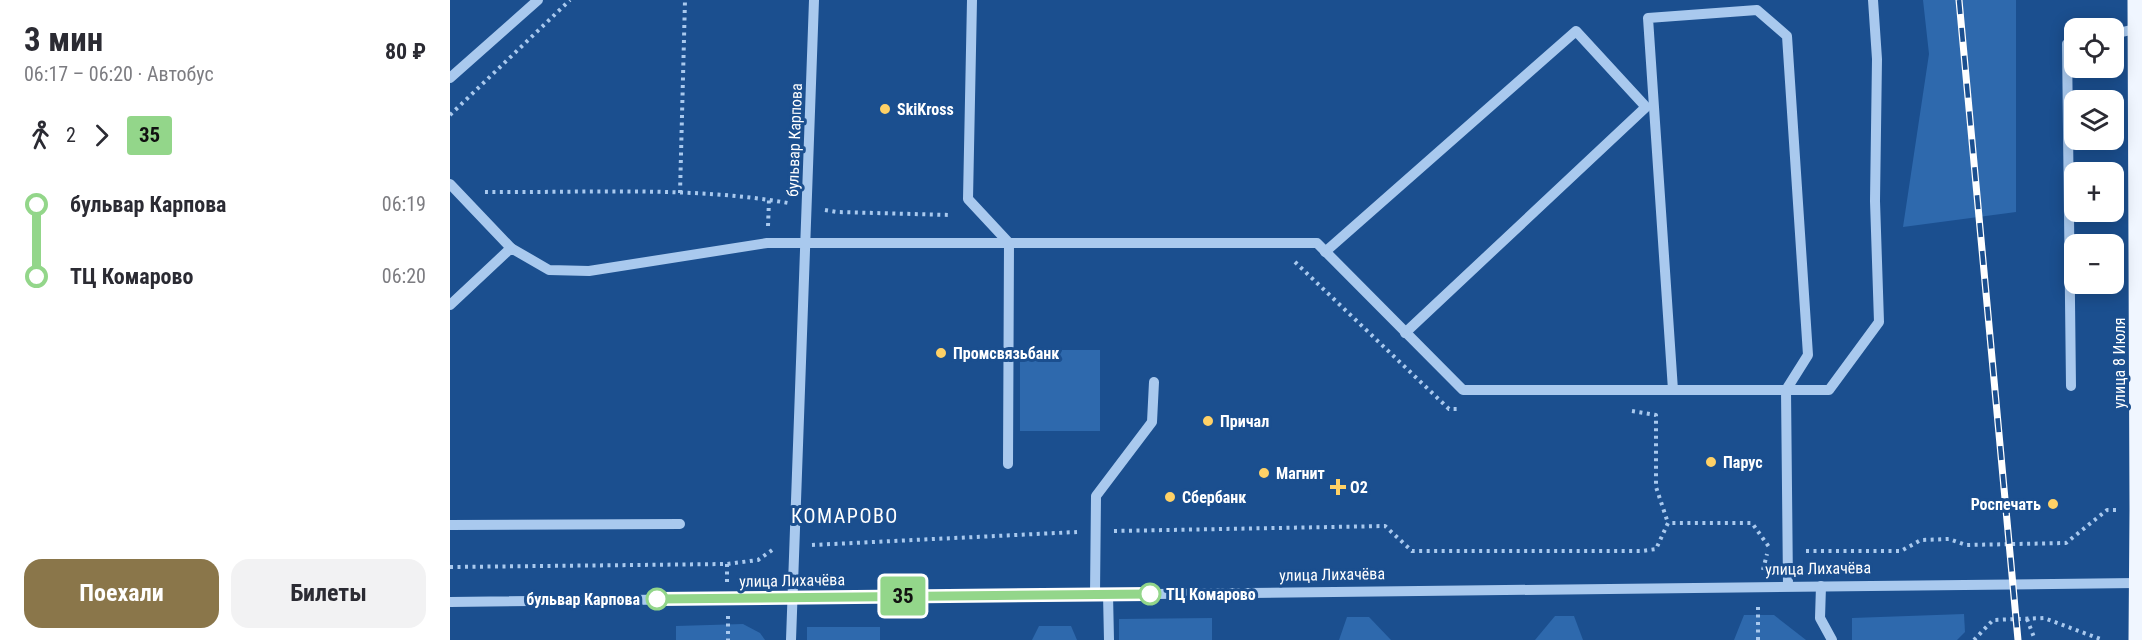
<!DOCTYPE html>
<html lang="ru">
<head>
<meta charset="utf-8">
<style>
  :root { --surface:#fff; --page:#f2f2f3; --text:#2b2b33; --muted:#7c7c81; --accent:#8a764a }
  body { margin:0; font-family:"Roboto Condensed",sans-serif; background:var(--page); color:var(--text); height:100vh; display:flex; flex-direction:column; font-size:22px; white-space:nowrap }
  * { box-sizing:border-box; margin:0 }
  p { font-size:20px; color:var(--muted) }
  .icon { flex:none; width:33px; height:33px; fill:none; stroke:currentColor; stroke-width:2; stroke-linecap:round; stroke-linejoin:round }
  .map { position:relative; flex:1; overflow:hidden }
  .side { display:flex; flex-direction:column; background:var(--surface); width:450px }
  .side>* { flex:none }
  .badge { padding:0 12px; border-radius:4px; font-size:21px; line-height:39px }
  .fabs { position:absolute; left:1614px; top:18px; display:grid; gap:12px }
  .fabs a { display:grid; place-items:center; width:60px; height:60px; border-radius:12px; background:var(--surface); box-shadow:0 3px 15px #0003; font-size:30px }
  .map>.badge { position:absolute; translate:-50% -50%; box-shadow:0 0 0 3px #fff }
  .legs { display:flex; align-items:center; gap:9px; height:66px; padding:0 24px; font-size:20px }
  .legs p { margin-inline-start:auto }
  .head { display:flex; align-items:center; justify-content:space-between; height:102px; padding:0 24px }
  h1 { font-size:33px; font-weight:700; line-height:45px }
  .action { display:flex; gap:12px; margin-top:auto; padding:12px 24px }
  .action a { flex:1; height:69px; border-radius:18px; background:var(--accent); color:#fff; font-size:24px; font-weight:700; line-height:69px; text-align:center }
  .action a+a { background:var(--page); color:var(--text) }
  ul { padding:0 24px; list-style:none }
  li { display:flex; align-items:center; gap:21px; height:72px; font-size:22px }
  li i { display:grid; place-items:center; width:9px; height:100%; margin:0 8px; background:currentColor }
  li i::after { content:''; width:15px; height:15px; margin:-8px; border:4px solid; border-radius:50%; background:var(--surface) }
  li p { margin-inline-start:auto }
  li:first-child i { background:linear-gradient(#0000 50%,currentColor 0) }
  li:last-child i { background:linear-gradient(currentColor 50%,#0000 0) }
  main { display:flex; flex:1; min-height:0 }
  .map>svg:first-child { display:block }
  .green { fill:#2e69ad }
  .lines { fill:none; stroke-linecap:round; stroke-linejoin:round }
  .path { stroke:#a9c9ee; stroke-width:4; stroke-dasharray:3 4.5; stroke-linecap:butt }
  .minor { stroke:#a9c9ee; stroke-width:10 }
  .major { stroke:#f0f6ff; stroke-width:15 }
  .rail-casing { stroke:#fff; stroke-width:7 }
  .rail { stroke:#1b4f8f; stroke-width:4.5; stroke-dasharray:14; stroke-linecap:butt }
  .line-1-casing { stroke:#fff; stroke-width:14 }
  .line-1 { stroke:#93d68a; stroke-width:9 }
  .poi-dot { fill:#ffd166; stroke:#1b4f8f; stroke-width:2 }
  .stop-1-dot { fill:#fff; stroke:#93d68a; stroke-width:3 }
  .labels { text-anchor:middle; stroke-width:6; stroke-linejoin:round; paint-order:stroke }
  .poi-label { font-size:16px; font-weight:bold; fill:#fff; stroke:#1b4f8f; text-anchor:start }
  .street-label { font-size:16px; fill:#fff; stroke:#1b4f8f }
  .stop-label { font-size:16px; font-weight:bold; fill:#fff; stroke:#1b4f8f; text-anchor:start }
  .quarter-label { font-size:20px; letter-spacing:1.5px; fill:#fff; stroke:#1b4f8f }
</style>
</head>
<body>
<main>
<section class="side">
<div class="head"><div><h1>3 мин</h1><p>06:17 – 06:20 · Автобус</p></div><b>80 ₽</b></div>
<div class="legs"><svg class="icon" aria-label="walk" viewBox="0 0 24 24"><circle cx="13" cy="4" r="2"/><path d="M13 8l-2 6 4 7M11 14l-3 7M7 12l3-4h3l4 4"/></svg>2<svg class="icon" aria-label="forward" viewBox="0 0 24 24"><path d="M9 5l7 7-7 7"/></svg><b class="badge" style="background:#93d68a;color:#111">35</b></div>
<ul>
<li><i style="color:#93d68a"></i><b>бульвар Карпова</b><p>06:19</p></li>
<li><i style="color:#93d68a"></i><b>ТЦ Комарово</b><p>06:20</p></li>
</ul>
<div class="action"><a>Поехали</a><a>Билеты</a></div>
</section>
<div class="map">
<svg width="1692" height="640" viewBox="0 0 1692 640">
  <rect width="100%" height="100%" fill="#1b4f8f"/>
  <g class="green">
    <path d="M1473 0H1566V212L1453 227 1479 54Z"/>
    <rect x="570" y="350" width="80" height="81"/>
    <path d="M1514 614 1515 632 1507 640H1402V618Z"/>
    <path d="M1294 615H1324L1356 640H1284Z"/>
    <path d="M1105 616H1124L1133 640H1085Z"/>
    <path d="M897 617H919L941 640H889Z"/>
    <path d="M762 618V640H669V619Z"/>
    <path d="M293 624 310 633 315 640H226V626Z"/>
    <path d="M589 626H621L627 640H582Z"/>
    <rect x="357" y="627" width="73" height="13"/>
  </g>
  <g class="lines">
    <g class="path">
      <path d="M0 115 120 0"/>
      <path d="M35 192C132 193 243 186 338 203"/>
      <path d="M230 193 235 0"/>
      <path d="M375 210 387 212 500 215"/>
      <path d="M318 226 319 200"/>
      <path d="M845 262 999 409H1007"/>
      <path d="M1182 411 1206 415V487L1218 523"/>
      <path d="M664 531 935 526 962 551H1192L1206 549 1218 523H1302L1319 547"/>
      <path d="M362 545 627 532"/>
      <path d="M1356 551H1451L1471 540 1499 539 1516 545 1616 543 1657 510H1667"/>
      <path d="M277 564V582"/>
      <path d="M0 567 277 564 308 560 325 548"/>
      <path d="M1313 570 1317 554"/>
      <path d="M278 616V640"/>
      <path d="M1577 619 1585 640"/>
      <path d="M1308 640V604"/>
      <path d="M1524 640 1543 620 1594 618 1653 640"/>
    </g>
    <g class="minor">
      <path d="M522 0 518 199 559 243H867L1013 390H1379L1429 322 1425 201 1427 59 1423 0"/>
      <path d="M1664 34 1685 29"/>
      <path d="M0 78 88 0"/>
      <path d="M0 184 61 248"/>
      <path d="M875 252 1126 31 1196 107 955 333"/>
      <path d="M0 305 61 248 99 270 139 271 317 243H559L558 464"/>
      <path d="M1621 386 1617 44 1624 42"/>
      <path d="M1223 390 1198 18 1307 10 1337 36 1358 355 1336 390 1338 586"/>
      <path d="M0 525 230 524"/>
      <path d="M1371 586 1370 618 1382 640"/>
      <path d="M645 594 646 496 702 422 704 382"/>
      <path d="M658 594 659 640"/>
      <path d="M0 602 1686 583"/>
      <path d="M341 640 364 0"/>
    </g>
    <path class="major" d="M1685 0 1687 510 1686 640"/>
    <defs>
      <path id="rail" d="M1509 0 1568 640"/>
    </defs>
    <use href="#rail" class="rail-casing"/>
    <use href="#rail" class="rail"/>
  </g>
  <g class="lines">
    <defs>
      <path id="line-1" d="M207 599 700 594"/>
    </defs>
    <use href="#line-1" class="line-1-casing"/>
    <use href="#line-1" class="line-1"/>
  </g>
  <g class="poi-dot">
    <circle cx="435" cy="109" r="6"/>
    <circle cx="491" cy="353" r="6"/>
    <circle cx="758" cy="421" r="6"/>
    <circle cx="1261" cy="462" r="6"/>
    <circle cx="814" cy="473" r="6"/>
    <path d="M885 478h6v6h6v6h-6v6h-6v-6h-6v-6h6z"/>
    <circle cx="720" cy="497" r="6"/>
    <circle cx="1603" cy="504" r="6"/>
  </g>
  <g class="stop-1-dot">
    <circle cx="700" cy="594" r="10"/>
    <circle cx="207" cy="599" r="10"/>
  </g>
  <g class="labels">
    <g class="poi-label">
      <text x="447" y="115">SkiKross</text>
      <text x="503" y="359">Промсвязьбанк</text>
      <text x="770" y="427">Причал</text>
      <text x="1273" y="468">Парус</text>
      <text x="826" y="479">Магнит</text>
      <text x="900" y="493">O2</text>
      <text x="732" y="503">Сбербанк</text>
      <text x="1591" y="510" text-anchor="end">Роспечать</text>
    </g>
    <g class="street-label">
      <text transform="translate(344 140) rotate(-88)" y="6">бульвар Карпова</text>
      <text transform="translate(1669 363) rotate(-90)" y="6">улица 8 Июля</text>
      <text transform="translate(1368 568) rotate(-1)" y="6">улица Лихачёва</text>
      <text transform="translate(882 574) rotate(-1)" y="6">улица Лихачёва</text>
      <text transform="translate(342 580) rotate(-1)" y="6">улица Лихачёва</text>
    </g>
    <g class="stop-label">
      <text x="716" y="600">ТЦ Комарово</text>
      <text x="190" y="605" text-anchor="end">бульвар Карпова</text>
    </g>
    <g class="quarter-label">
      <text x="395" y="523">КОМАРОВО</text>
    </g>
  </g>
</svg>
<div class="fabs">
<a><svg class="icon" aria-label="locate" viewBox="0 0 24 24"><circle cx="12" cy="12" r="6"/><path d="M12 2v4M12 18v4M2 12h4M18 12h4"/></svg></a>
<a><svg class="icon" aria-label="layers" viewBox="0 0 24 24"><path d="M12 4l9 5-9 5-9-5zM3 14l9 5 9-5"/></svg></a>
<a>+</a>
<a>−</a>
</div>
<b class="badge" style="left:453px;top:596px;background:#93d68a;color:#111">35</b>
</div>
</main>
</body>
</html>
